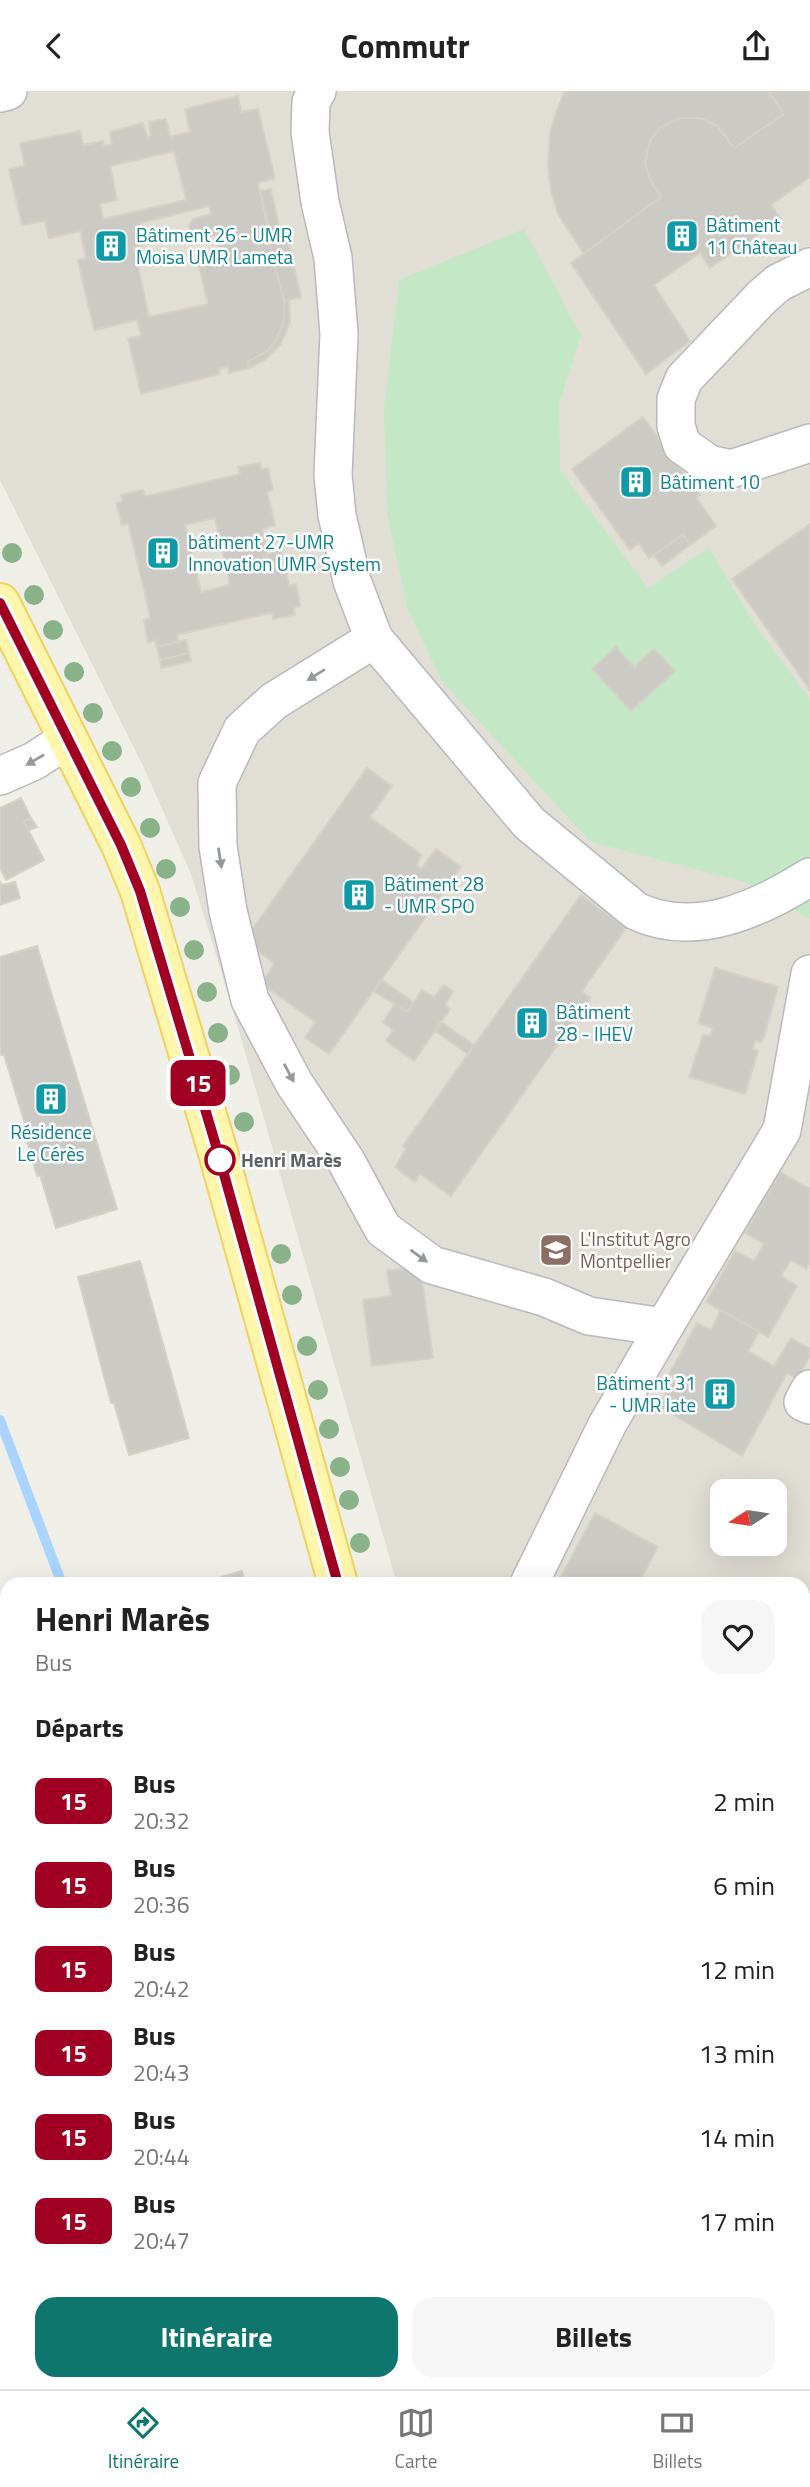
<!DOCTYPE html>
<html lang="fr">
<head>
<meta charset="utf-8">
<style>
  :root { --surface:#fff; --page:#f6f6f6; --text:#222; --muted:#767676; --line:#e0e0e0; --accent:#0f766e }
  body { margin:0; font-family:"Titillium Web",sans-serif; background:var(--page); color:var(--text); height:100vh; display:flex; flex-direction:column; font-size:26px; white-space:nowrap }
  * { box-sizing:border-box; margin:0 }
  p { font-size:23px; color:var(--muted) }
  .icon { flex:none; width:38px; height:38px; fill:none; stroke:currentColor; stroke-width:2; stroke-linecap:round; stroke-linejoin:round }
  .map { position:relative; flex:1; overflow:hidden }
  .side { position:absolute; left:0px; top:1486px; width:810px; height:814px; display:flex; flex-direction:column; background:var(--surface); border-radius:21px 21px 0 0; box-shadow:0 7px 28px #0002 }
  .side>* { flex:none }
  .badge { padding:0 14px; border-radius:10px; font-size:24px; line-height:46px }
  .needle { width:46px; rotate:258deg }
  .tools { position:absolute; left:710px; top:1388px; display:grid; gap:14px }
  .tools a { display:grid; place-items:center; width:77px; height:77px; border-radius:14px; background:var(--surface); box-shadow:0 7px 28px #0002; font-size:35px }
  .map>.badge { position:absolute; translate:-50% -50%; box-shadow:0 0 0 4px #fff }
  h2 { padding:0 35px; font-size:26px; line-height:63px }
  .round { display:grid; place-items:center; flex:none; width:74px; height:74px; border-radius:21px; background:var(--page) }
  .headline { display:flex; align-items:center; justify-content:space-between; height:119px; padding:0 35px }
  h1 { font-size:33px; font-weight:700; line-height:52px }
  .button { display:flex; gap:14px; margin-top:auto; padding:14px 35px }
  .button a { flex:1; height:80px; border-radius:21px; background:var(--accent); color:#fff; font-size:28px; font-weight:700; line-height:80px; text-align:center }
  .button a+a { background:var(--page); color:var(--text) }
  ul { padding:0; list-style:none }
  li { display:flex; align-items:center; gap:21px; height:84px; padding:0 35px }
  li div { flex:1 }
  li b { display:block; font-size:26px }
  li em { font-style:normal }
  li .badge { min-width:77px; font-weight:700; text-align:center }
  header { display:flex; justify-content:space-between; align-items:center; height:91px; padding:0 35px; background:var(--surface); font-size:32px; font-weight:700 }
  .dock { display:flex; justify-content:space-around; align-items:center; height:98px; border-top:2px solid var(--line); background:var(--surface); font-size:19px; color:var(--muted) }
  .dock a { display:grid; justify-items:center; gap:4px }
  .dock .current { color:var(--accent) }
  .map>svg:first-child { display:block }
  .education { fill:#e0ded5; fill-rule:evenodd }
  .green { fill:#c4e7c6 }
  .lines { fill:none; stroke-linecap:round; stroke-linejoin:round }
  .stream { stroke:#a8d4ff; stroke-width:10 }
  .building { fill:#cccac4; stroke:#d5d1c5; stroke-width:2; fill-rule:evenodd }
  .minor-casing { stroke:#b7b9bd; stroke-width:40 }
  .major-casing { stroke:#f2d15f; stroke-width:42 }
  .minor { stroke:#fff; stroke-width:37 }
  .major { stroke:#fff6ad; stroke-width:38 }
  .tree { fill:#89b288 }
  .oneway { fill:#96999c }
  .line-casing { stroke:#fff; stroke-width:16 }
  .line { stroke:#a00021; stroke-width:10 }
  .stop-dot { fill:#fff; stroke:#a00021; stroke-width:3.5 }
  .labels { text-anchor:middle; stroke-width:5; stroke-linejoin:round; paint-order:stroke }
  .culture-label { font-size:19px; fill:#0d838f; stroke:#fff; text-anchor:start }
  .stop-label { font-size:19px; font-weight:bold; fill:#5e6267; stroke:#fff; text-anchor:start }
  .education-label { font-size:19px; fill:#785e54; stroke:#fff; text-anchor:start }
</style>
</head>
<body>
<header><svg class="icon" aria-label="back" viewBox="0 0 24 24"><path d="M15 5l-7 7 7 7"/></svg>Commutr<svg class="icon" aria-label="share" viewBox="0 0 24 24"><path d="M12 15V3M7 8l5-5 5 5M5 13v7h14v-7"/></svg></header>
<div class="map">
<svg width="810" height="2298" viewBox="0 0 810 2298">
  <rect width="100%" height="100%" fill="#f0efe7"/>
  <g class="education">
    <path d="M0 0H810V2132L803 2141V1493H397L233 919 191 783 144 677 0 389ZM723 1400H775V1452H723Z"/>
    <path d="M600 2293V2292L688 2293 684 2298H601Z"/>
  </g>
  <path class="green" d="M524 138 581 244 559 313 560 379 648 497 709 457 757 537 810 608V828L745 791 591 751 442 590 407 517 387 422 384 318 399 189Z"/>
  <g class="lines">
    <g class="stream">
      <path d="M0 1329 62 1493"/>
      <path d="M0 1877 7 1872"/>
    </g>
  </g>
  <g class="building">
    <path d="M768 0 784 23 734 57 717 35 701 27H680L661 36 651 49 645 71 649 87 661 106 584 163 558 123 551 100 548 76 550 42 555 24 565 0Z"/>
    <path d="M768 0H810V86L771 114 781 128 710 177 700 162 654 194 690 250 646 283 571 172 661 106 649 87 645 71 651 49 661 36 680 27H701L717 35 734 57 784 23Z"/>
    <path d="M238 5 241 21 258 18 275 87 258 92 284 210V230L281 241 268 260 247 271 249 277 229 282 228 276 219 278 220 283 141 303 128 247 141 245 137 229 94 239 78 170 86 167 80 140 49 147 45 130 22 134 9 78 25 75 20 52 80 40 83 54 103 50 104 55 112 53 110 41 143 32 147 46 151 45 149 31 166 28 170 46 190 41 185 18ZM174 60 186 109 103 128 100 113 117 109 110 75ZM209 115 211 123 193 128 189 135V141L194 147 199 148 215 144 217 151 220 163 197 167 208 213 149 226 134 156 145 154 140 132Z"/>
    <path d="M271 98 280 140 270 142 260 100Z"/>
    <path d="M287 146 301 206 284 210 269 151Z"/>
    <path d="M289 208 290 231 281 253 265 269 249 277 247 271 268 260 276 249 284 230V210Z"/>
    <path d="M643 326 700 404 696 406 716 435 690 454 683 444 649 467 639 452 630 459 572 378Z"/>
    <path d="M260 372 261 378 268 377 273 399 267 401 275 434 262 438 267 464 281 460 289 495 296 493 300 515 294 517 295 524 273 528 272 522 265 523 177 544 178 551 157 556 155 549 148 551 144 529 150 527 149 520 128 432 122 434 116 412 123 410 121 404 143 399 145 405 152 404 240 383 238 376ZM215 427 230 494 201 501 185 434Z"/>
    <path d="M810 433V599L732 488Z"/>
    <path d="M683 444 690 454 662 475 654 464Z"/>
    <path d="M186 549 189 562 160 569 157 556Z"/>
    <path d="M616 556 634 576 654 558 675 580 631 620 592 578Z"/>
    <path d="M189 562 191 570 161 577 160 569Z"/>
    <path d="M367 677 392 695 370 726 422 764 416 774 421 778 436 758 461 776 329 963 305 947 315 931 262 893 274 872 244 850Z"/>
    <path d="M21 707 31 727 24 731 44 769 6 789 0 777V717Z"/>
    <path d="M31 727 37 736 29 739 24 731Z"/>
    <path d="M0 791 2 794 15 791 20 807 0 814Z"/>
    <path d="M581 804 626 837 582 900 590 907 589 909 451 1105 420 1083 415 1091 395 1076 406 1058 403 1055Z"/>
    <path d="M37 855 117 1118 56 1137 40 1084 37 1085 26 1047 29 1046 4 964H1L0 960V866Z"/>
    <path d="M715 877 778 896 764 946 761 951 755 949 753 958 758 960 745 1003 689 986 703 944 710 945 713 937 698 932Z"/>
    <path d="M382 889 414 912 407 921 374 900Z"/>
    <path d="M444 894 453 900 445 914 450 918 414 970 386 950 393 939 383 931 395 913 407 921 422 899 434 906Z"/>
    <path d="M441 931 474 954 468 963 435 940Z"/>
    <path d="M780 1081 810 1098V1171L806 1178 791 1169 781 1185 797 1195 768 1246 706 1211 735 1160 754 1170 764 1153 745 1142Z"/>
    <path d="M140 1170 189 1347 129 1364 114 1312H111L78 1186Z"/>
    <path d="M420 1175 433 1267 372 1275 363 1209 391 1205 387 1180Z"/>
    <path d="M721 1219 759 1241 748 1260 774 1275 791 1247 810 1258V1265L797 1288 787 1282 742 1365 659 1315 673 1290 676 1292 678 1288 669 1283 697 1232 711 1239Z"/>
    <path d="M595 1422 658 1456 638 1493H557Z"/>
    <path d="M242 1480 245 1493H198Z"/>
    <path d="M7 1680V1732L3 1734 7 1749 0 1752V1683Z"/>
    <path d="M7 2205V2236L0 2233V2222Z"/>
    <path d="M803 2251 810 2257V2298H802L796 2292H803Z"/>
    <path d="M113 2292H162L160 2298H111Z"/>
    <path d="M162 2292H196L208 2297 160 2298Z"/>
  </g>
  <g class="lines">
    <defs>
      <g id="minor">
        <path d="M317 0 311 11 310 41 320 111 333 167 339 243 333 384 337 424 352 490 374 548 529 732 636 820C695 848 759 818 810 786"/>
        <path d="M0 2 8 0"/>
        <path d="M810 176 778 192 762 206 684 288 676 308V335L682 354 709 373 731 378 810 352"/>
        <path d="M374 548 274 610 242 639 217 692 218 755 228 820 250 909 294 992 346 1070 383 1138 432 1174 544 1206 589 1225 664 1236 782 1039 810 883"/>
        <path d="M0 685 34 670 68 648"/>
        <path d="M810 1298 803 1311 810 1314"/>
        <path d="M529 1493 607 1334 664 1236"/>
        <path d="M803 1535 810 1521"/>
        <path d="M0 2111 7 2114"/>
        <path d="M803 2190 810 2181"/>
        <path d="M0 2271 7 2273"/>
        <path d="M70 2292 73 2298"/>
        <path d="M456 2292H509"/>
        <path d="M722 2298 726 2292"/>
      </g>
      <g id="major">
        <path d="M0 512 121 754 140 800 217 1058 338 1493"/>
        <path d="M543 2292 545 2298"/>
      </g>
    </defs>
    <use href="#minor" class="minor-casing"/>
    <use href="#major" class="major-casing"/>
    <use href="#minor" class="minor"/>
    <use href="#major" class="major"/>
  </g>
  <g class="tree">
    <circle cx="12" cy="462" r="10"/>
    <circle cx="34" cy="504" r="10"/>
    <circle cx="53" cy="539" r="10"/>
    <circle cx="74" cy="581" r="10"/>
    <circle cx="93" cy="622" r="10"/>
    <circle cx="112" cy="660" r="10"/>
    <circle cx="131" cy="696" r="10"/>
    <circle cx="150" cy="737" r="10"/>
    <circle cx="166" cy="778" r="10"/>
    <circle cx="180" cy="816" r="10"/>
    <circle cx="194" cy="859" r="10"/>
    <circle cx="207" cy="901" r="10"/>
    <circle cx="218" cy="942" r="10"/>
    <circle cx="230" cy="984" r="10"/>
    <circle cx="244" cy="1031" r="10"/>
    <circle cx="281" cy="1163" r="10"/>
    <circle cx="292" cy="1204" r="10"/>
    <circle cx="307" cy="1255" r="10"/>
    <circle cx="318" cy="1299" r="10"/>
    <circle cx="329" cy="1338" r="10"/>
    <circle cx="340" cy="1376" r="10"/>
    <circle cx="349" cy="1409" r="10"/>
    <circle cx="360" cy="1452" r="10"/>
  </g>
  <defs><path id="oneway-solid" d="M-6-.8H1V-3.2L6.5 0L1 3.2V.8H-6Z" transform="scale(1.75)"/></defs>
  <g class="oneway">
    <use href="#oneway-solid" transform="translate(316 584) rotate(148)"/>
    <use href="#oneway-solid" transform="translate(35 669) rotate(150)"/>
    <use href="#oneway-solid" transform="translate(220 767) rotate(81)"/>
    <use href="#oneway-solid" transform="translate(289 982) rotate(62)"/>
    <use href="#oneway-solid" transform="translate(419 1165) rotate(36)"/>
  </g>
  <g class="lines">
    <defs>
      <path id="line" d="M0 512 121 754 140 800 217 1058 338 1493"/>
    </defs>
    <use href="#line" class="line-casing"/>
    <use href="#line" class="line"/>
  </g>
  <defs>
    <symbol id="building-square" viewBox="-11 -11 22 22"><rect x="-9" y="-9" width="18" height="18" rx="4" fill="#0f9aa8" stroke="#fff"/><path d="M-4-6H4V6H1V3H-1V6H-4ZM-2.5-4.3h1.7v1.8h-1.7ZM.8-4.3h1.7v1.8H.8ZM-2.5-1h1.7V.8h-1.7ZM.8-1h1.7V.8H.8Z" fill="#fff"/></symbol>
    <symbol id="university-square" viewBox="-11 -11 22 22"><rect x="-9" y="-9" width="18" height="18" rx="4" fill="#8d6e63" stroke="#fff"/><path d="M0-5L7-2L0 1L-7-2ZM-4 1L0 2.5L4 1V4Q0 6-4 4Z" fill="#fff"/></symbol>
  </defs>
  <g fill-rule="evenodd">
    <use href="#building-square" x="663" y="126" width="38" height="38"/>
    <use href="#building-square" x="92" y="136" width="38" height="38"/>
    <use href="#building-square" x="617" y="372" width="38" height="38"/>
    <use href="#building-square" x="144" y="443" width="38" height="38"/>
    <use href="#building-square" x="340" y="785" width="38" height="38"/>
    <use href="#building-square" x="513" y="913" width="38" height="38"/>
    <use href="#building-square" x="32" y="989" width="38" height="38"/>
    <use href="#university-square" x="537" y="1140" width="38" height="38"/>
    <use href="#building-square" x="701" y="1284" width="38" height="38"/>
  </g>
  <circle class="stop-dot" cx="220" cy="1069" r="14"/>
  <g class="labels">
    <g class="culture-label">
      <text x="706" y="141">Bâtiment<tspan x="706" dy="22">11 Château</tspan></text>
      <text x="136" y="151">Bâtiment 26 - UMR<tspan x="136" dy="22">Moisa UMR Lameta</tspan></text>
      <text x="660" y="398">Bâtiment 10</text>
      <text x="188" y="458">bâtiment 27-UMR<tspan x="188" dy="22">Innovation UMR System</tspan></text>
      <text x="384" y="800">Bâtiment 28<tspan x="384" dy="22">- UMR SPO</tspan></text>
      <text x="556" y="928">Bâtiment<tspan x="556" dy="22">28 - IHEV</tspan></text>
      <text x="51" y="1048" text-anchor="middle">Résidence<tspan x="51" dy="22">Le Cérès</tspan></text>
      <text x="696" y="1299" text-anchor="end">Bâtiment 31<tspan x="696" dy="22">- UMR Iate</tspan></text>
    </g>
    <g class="stop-label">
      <text x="241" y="1076">Henri Marès</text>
    </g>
    <g class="education-label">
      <text x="580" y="1155">L'Institut Agro<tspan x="580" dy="22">Montpellier</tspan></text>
    </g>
  </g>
</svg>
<div class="tools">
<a><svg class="needle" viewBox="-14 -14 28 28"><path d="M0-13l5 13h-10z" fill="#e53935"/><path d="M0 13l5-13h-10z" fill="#767676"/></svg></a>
</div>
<b class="badge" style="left:198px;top:992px;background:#a00021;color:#fff">15</b>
<section class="side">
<div class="headline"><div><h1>Henri Marès</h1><p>Bus</p></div><a class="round"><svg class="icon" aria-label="heart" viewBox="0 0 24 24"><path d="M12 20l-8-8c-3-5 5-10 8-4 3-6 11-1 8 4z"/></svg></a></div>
<h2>Départs</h2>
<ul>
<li><span class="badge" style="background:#a00021;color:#fff">15</span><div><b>Bus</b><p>20:32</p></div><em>2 min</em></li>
<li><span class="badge" style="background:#a00021;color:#fff">15</span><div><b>Bus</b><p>20:36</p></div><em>6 min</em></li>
<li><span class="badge" style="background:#a00021;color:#fff">15</span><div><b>Bus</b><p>20:42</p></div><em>12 min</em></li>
<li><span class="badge" style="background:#a00021;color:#fff">15</span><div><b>Bus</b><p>20:43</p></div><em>13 min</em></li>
<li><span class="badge" style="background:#a00021;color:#fff">15</span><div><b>Bus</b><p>20:44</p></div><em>14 min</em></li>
<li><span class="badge" style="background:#a00021;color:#fff">15</span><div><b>Bus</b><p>20:47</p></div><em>17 min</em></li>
</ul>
<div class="button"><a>Itinéraire</a><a>Billets</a></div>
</section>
</div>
<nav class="dock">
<a class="current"><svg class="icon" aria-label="directions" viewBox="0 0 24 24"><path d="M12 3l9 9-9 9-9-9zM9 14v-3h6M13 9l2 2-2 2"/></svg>Itinéraire</a>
<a><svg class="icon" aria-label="map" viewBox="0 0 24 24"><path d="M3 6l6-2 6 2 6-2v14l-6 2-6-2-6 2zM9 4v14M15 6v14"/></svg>Carte</a>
<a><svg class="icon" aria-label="tickets" viewBox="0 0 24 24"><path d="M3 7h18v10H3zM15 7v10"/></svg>Billets</a>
</nav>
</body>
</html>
